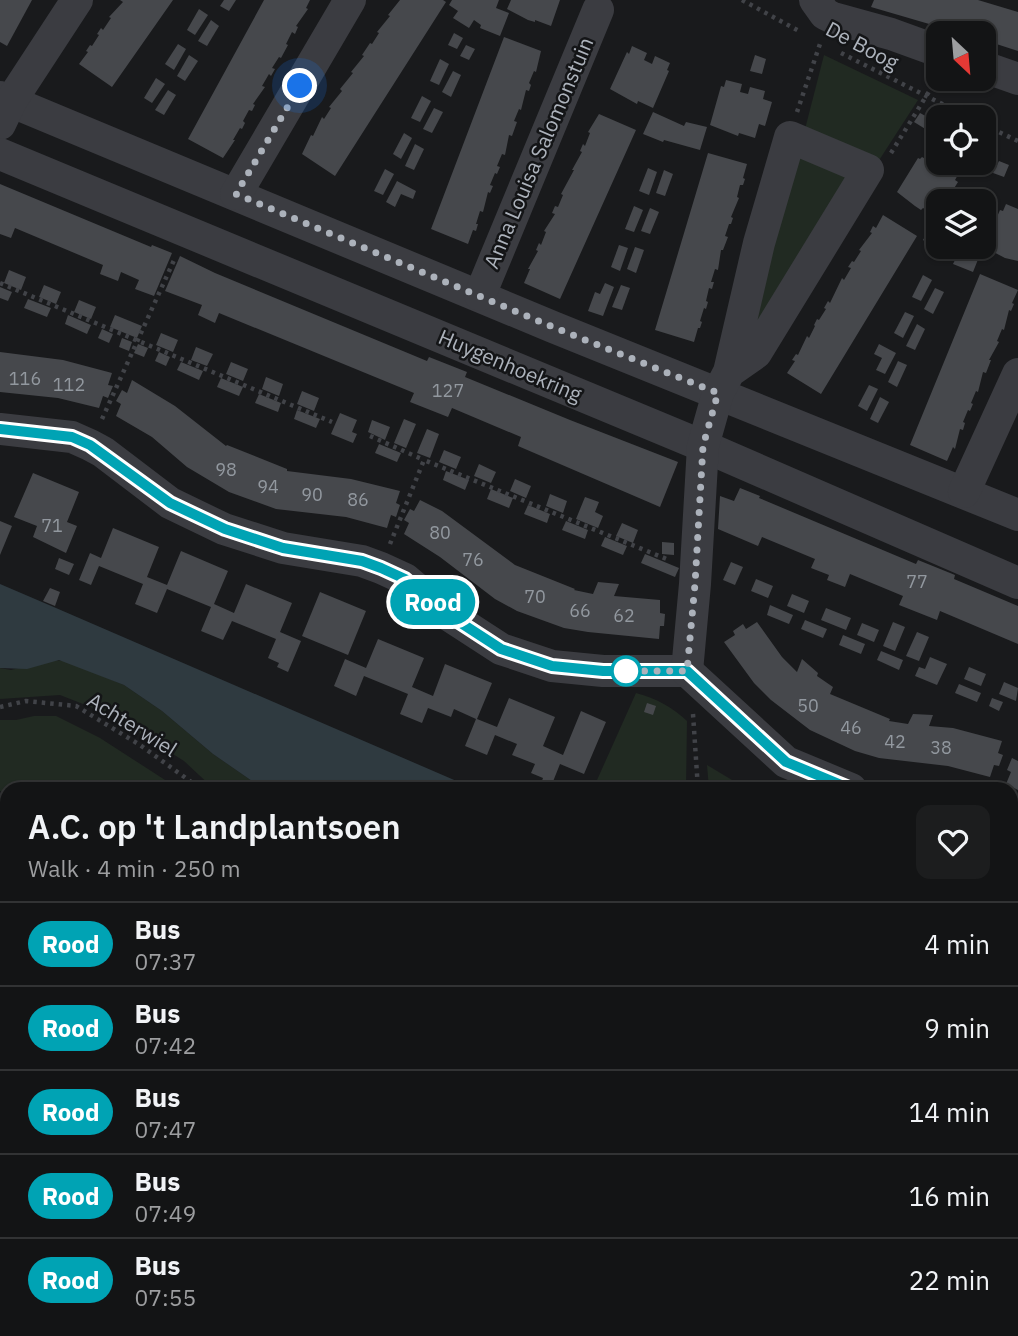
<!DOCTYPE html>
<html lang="en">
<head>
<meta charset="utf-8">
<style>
  :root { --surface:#131415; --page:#1c1d1e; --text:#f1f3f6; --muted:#9d9ea0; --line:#323334 }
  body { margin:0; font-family:"IBM Plex Sans",sans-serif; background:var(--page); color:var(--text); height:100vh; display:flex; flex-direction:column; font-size:26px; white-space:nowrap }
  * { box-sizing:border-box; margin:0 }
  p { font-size:23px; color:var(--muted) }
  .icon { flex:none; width:38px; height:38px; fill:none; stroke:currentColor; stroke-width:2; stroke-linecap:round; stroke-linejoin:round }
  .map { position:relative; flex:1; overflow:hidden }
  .details { position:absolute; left:0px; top:782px; width:1018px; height:555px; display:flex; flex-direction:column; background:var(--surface); border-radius:21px 21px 0 0; box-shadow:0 2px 5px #0004,0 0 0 2px var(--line) }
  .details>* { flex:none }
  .badge { padding:0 14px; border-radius:23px; font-size:24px; line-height:46px }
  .needle { width:46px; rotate:154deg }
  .buttons { position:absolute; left:926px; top:21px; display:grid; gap:14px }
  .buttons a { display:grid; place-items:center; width:70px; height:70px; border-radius:14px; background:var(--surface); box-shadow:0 2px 5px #0004,0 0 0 2px var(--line); font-size:35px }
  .you { position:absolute; width:35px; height:35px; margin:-18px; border:5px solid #fff; border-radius:50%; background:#1a73e8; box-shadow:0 0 0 10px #1a73e833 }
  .map>.badge { position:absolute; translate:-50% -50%; box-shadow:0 0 0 4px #fff }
  .round { display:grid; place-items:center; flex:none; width:74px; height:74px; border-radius:14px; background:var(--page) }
  .head { display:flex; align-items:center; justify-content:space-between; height:119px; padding:0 28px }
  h1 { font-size:33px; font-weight:600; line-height:52px }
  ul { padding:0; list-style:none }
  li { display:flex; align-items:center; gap:21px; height:84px; padding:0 28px; border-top:2px solid var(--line) }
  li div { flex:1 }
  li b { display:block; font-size:26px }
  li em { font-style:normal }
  li .badge { min-width:77px; font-weight:700; text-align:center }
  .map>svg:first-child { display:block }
  .green { fill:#212a22 }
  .water { fill:#2f3a40 }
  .building { fill:#46484c }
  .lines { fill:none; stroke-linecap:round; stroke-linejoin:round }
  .path { stroke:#414348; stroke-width:4.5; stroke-dasharray:3.5 5; stroke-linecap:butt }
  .pedestrian { stroke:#3b3c41; stroke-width:23 }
  .minor { stroke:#3b3c41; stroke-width:32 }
  .line-casing { stroke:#fff; stroke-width:16 }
  .line { stroke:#00a3b4; stroke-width:10 }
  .walk { stroke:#acb2bb; stroke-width:7; stroke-dasharray:0 12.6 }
  .stop-dot { fill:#fff; stroke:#00a3b4; stroke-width:3.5 }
  .labels { text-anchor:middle; stroke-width:5; stroke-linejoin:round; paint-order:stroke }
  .number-label { font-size:18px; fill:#92989f }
  .street-label { font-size:21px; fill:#acb2bb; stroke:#141517 }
</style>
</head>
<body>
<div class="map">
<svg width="1018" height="1336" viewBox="0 0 1018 1336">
  <rect width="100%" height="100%" fill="#191a1c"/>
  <g class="green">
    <path d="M824 55 918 100 876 165 803 137Z"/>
    <path d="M799 156 851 177 759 333 752 297Z"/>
    <path d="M50 660 66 661 124 685 162 711 213 754 252 781 286 789H214L184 761 111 715 60 695 0 699V668L11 670Z"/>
    <path d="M636 693C657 699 671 706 687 721L686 789H633L620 784 619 789H593Z"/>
    <path d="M34 716H56L100 738 179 789H7V794L0 791V720H16Z"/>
    <path d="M707 765 747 789H709Z"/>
    <path d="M1012 1115H1018V1242L1012 1240Z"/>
    <path d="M651 1330H725L722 1336H649Z"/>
  </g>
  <g class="water">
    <path d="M0 584 56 608 475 789H360L328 780 301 789H286L252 781 213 754 162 711 124 685 59 660 27 669 0 668Z"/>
    <path d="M1012 1009 1018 1012V1060L1012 1057Z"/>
  </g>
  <g class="building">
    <path d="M0 0H32L7 46 0 42Z"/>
    <path d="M120 0H173L112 87 79 64 88 52 86 51 90 45 92 46 99 35 97 34 101 28 103 30 111 18 109 17 123 2Z"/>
    <path d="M224 0H236L229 11 220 6Z"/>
    <path d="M264 0H310L306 8 308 9 296 26 298 27 295 34 292 32 286 44 288 45 281 58 279 57 272 68 275 69 271 76 269 74 262 86 265 87 253 104 255 105 252 111 249 110 243 121 245 123 242 129 240 128 233 140H235L223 158 188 139Z"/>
    <path d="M400 0H443L446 2 335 176 302 154 311 135 313 136 322 117 324 119 331 108 329 107 342 91 340 89 353 73 351 72 364 56 362 55 370 43 372 44 379 33 377 32 390 16 388 15Z"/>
    <path d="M452 0H499L496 8 509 13 500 36 480 28 481 25 474 20 469 28 453 18 458 11 449 5Z"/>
    <path d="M511 0H560L551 26 535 20V22L528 20 507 9Z"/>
    <path d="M874 0H978L1018 12V51L984 40V33H960L871 7Z"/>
    <path d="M199 9 208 15 195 35 187 30Z"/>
    <path d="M211 20 219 26 207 46 198 41Z"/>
    <path d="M454 33 463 38 457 49 448 45Z"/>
    <path d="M504 37 541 51 536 72 534 71 529 83 531 85 529 91 526 90 521 110 519 109 514 121 517 122 512 136 509 135 505 155 502 154 497 166 500 167 497 174 495 173 490 185 493 186 490 193 488 192 483 212 480 211 476 224H478L476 231 473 230 468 244 431 229Z"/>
    <path d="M178 44 186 49 174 70 165 64Z"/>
    <path d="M466 45 475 49 469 60 460 56Z"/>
    <path d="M632 46 647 53 644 60 652 64 655 56 670 63 667 70 669 71 653 108 638 101 637 104 610 89 627 52 629 54Z"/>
    <path d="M189 55 198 61 185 81 177 76Z"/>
    <path d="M755 55 766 59 762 74 750 71Z"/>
    <path d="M440 59 449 64 439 85 430 81Z"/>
    <path d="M453 71 461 75 451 97 442 92Z"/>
    <path d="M156 78 165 84 152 103 144 98Z"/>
    <path d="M726 80 742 84 740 92 748 94 750 87 765 91 763 99 772 102 765 126 759 124 755 138 739 133 738 136 710 125 721 86 724 87Z"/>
    <path d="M168 90 176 95 164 115 155 110Z"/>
    <path d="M422 96 431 101 420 122 411 118Z"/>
    <path d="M434 108 443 112 432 133 423 129Z"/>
    <path d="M653 112 684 126 686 122 707 127 700 150 664 140 663 142 643 134Z"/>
    <path d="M920 113 933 120 927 130 914 122Z"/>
    <path d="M599 114 636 130 560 299 524 283 530 269H528L538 251 536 250 539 243 541 245 546 232 544 231 555 214 552 213 555 206 558 207 563 195 561 194 574 170H572L582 152 580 151 583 144 585 146 590 133 588 132Z"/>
    <path d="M404 133 412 138 401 159 393 154Z"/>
    <path d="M415 144 424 149 414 170 405 166Z"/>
    <path d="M708 153 747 164 743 178 745 179 743 185H740L737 197 739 198 731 217 733 218 731 224H729L725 236 728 237 723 250H721L718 270 715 269 711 282H714L712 289 709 288 706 301 708 302 706 309 704 308 700 321 702 322 700 328H698L694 342 655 330Z"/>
    <path d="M922 157 936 165 934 168 941 172 945 165 959 173 955 180 958 182 946 201H938V247H983L973 272 953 264 955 260 923 240 937 216 923 208 921 210 915 206 897 192 918 158 920 159Z"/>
    <path d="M999 161 1009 165 1004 177 993 173Z"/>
    <path d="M648 168 657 172 649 195 639 191Z"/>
    <path d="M385 169 394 174 383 195 374 191Z"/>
    <path d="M664 170 673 174 665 196 656 193Z"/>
    <path d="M397 181 416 191 413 199 401 194 395 207 386 202Z"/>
    <path d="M0 184 151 247 152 245 172 253 154 296 135 289 139 280 121 272 118 281 100 274 103 265 15 228 11 238 0 234Z"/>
    <path d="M1006 204 1018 209V261L1005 258 984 247V231L990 233 1000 210 1003 211Z"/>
    <path d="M634 206 643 210 634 232 625 229Z"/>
    <path d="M650 208 659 212 650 234 641 231Z"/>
    <path d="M883 215 917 236 821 394 787 373 795 361 792 360 796 354 798 355 807 336 809 338 815 326 814 325 817 319 819 320 826 309 824 308 828 301 830 303 842 278 844 280 851 268 848 267 852 261 854 262 861 251 859 250 872 233 870 232 873 226 876 228Z"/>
    <path d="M619 245 628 248 620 271 611 267Z"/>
    <path d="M635 247 644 250 636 273 627 269Z"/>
    <path d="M180 256 215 273 427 361 429 357 467 372 465 377 570 420 678 462 660 507 518 446 521 437 452 408 448 417 410 402 414 393 219 313 215 323 198 315 202 305 165 291Z"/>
    <path d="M9 270 26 277 21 290 4 283Z"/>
    <path d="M980 274 1018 290 1012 303 1014 304 1011 311 1009 310 1004 330 1002 329 997 341 999 342 989 360H991L986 373 983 372 978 392 976 391 971 403 973 404 970 411 968 410 963 422 965 423 963 430 960 429 955 449 953 447 947 461 910 445Z"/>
    <path d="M923 275 932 280 921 301 912 297Z"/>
    <path d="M605 283 614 287 603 316 588 311 595 292 600 294Z"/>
    <path d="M44 285 61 292 56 304 39 297Z"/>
    <path d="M621 285 630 288 622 310 612 307Z"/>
    <path d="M0 287 12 292 8 301 0 298Z"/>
    <path d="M935 288 944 292 933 314 924 309Z"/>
    <path d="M28 299 51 308 47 317 24 308Z"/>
    <path d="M79 300 96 307 91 319 74 312Z"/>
    <path d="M905 312 914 316 903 338 894 333Z"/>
    <path d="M68 315 91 325 87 334 65 324Z"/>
    <path d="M115 315 142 326 137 338 110 327Z"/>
    <path d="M917 324 925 329 915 350 906 346Z"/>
    <path d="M102 329 113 334 109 343 98 338Z"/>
    <path d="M161 333 178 340 173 352 156 345Z"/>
    <path d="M122 338 132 342 129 351 119 347Z"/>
    <path d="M138 344 148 348 144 357 134 353Z"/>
    <path d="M879 344 896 353 885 374 876 370 882 358 874 354Z"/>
    <path d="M196 347 213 354 207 366 191 360Z"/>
    <path d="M0 352 63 360 112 373 108 385 113 386 108 398 103 396 99 408 58 398 0 392Z"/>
    <path d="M159 352 170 357 166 366 155 361Z"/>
    <path d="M898 361 907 365 897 387 888 382Z"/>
    <path d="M181 362 203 371 199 380 177 370Z"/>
    <path d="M231 362 248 369 243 381 226 374Z"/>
    <path d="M266 377 283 384 279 396 262 389Z"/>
    <path d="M221 378 243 387 239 396 217 387Z"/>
    <path d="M132 380 175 406 226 446 227 445 287 469V471L351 479 400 491 396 503 400 505 396 517 391 515 387 528 346 517 276 509 229 492 187 467 152 437 116 416 121 404 116 401 122 390 127 393Z"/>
    <path d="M869 385 878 389 867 411 858 406Z"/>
    <path d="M302 391 319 398 314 411 297 404Z"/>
    <path d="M259 394 281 403 278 412 255 403Z"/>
    <path d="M880 397 889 402 878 423 870 419Z"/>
    <path d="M297 410 320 419 316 428 294 419Z"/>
    <path d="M340 413 357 420 352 432 357 434 353 443 331 434Z"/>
    <path d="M404 419 416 424 406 448 394 443Z"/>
    <path d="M372 420 390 427 385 440 368 432Z"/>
    <path d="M427 429 439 434 430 458 417 453Z"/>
    <path d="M379 444 401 453 397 462 375 453Z"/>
    <path d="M444 450 461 457 456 469 439 462Z"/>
    <path d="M479 464 496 472 491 483 474 476Z"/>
    <path d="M446 471 469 480 465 490 443 480Z"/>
    <path d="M33 473 79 492 67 522 77 526 66 553 33 537 37 526 14 517Z"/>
    <path d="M515 479 531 486 526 498 510 491Z"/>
    <path d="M740 488 760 496 759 498 916 564 918 560 955 575 954 579 1018 606V644L940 611 937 620 899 605 903 596 850 574 845 587 827 580 829 575 811 568 815 559 762 537 758 546 718 529 720 496 734 501Z"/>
    <path d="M491 489 513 498 509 508 487 499Z"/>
    <path d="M550 494 567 501 563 513 546 506Z"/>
    <path d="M585 497 599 502 595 512 603 516 598 528 576 519Z"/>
    <path d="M420 500 442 511 515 565 575 589 574 590 593 594 598 582 619 584 614 596 660 600V613L665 614 664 626H660L659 639 588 632 564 628 517 611 495 599 440 557 404 534 409 523 404 520 410 509 414 511Z"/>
    <path d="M528 505 550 514 547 523 524 514Z"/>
    <path d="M0 521 12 526 0 555Z"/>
    <path d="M566 521 588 530 585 539 562 530Z"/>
    <path d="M622 523 638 530 633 543 616 536Z"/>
    <path d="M113 528 159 547 147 577 167 585 181 551 228 571 214 604 234 613 246 584 292 603 280 632 301 641 288 672 277 667 279 663 268 658 276 639 232 621 223 640 201 631 211 607 167 589 157 613 135 604 143 584 99 566 91 585 79 580 90 553 101 558Z"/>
    <path d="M605 537 627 546 623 555 601 546Z"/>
    <path d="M662 542 674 543V555L662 554Z"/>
    <path d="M645 554 679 568 675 577 641 563Z"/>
    <path d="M59 558 74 564 69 575 55 569Z"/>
    <path d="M731 562 743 567 735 585 723 580Z"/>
    <path d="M756 579 773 586 768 598 751 591Z"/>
    <path d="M50 588 60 592 55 606 43 601Z"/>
    <path d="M320 592 366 611 348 655 302 636Z"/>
    <path d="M792 594 809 601 804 613 787 606Z"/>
    <path d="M770 605 793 615 789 624 767 615Z"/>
    <path d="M826 608 851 618 846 630 821 620Z"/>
    <path d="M805 620 827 629 823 638 801 629Z"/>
    <path d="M757 622 782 657 797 672 802 659 818 673 817 676 833 687 830 694 890 719 889 721 908 724 913 714 933 715 929 726 953 728 1002 741 998 753 1003 755 999 766 994 765 990 777 948 766 879 758 855 751 810 730 771 700 754 683 724 642 735 635 733 631 743 624 746 629Z"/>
    <path d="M893 622 905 627 895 651 883 646Z"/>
    <path d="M862 623 879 630 874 642 857 635Z"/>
    <path d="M917 632 929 637 919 661 906 656Z"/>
    <path d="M843 635 865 644 861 654 839 645Z"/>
    <path d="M378 639 424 658 412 687 433 696 445 664 492 683 477 719 497 727 509 698 555 717 543 746 563 755 581 711 606 722 584 774 560 764 550 789H539L543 778 531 773 535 764 512 755 517 744 495 735 487 755 465 746 476 719 454 709 451 717 428 708 422 723 400 714 408 694 364 676 356 696 334 686 345 659 366 668Z"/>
    <path d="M881 651 903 660 899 670 877 660Z"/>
    <path d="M930 657 947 664 937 685 915 676 919 667 925 669Z"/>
    <path d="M969 667 986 674 981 686 964 679Z"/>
    <path d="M1004 682 1018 688 1016 701 999 694Z"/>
    <path d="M959 684 981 693 977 702 955 693Z"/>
    <path d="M992 698 1003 702 999 711 989 706Z"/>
    <path d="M647 703 656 706 653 715 644 712Z"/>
    <path d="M1012 758 1018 761V790L1006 784 1011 772 1007 770Z"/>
    <path d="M7 872V905L0 902V888Z"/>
    <path d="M1018 905V957L1012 954V921Z"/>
    <path d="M0 1004 7 1007V1062L0 1059Z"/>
    <path d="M0 1223 7 1226V1241L0 1238Z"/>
    <path d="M13 1330H57L58 1332 57 1336H10Z"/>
    <path d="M286 1330H395L405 1336H308L300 1332 297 1336Z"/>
    <path d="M481 1330H503L493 1336H485Z"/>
    <path d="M542 1330H587L583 1336H540Z"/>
    <path d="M759 1330H790L798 1334 797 1336H756Z"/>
    <path d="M963 1330H1007L1004 1336 984 1334V1336H971L962 1332Z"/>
  </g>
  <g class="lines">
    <g class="path">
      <path d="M742 0 799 31"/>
      <path d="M841 53 968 117"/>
      <path d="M797 112 821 41"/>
      <path d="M984 125 1018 141"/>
      <path d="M891 153 938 77"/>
      <path d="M0 283 332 422"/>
      <path d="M102 419 175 258"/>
      <path d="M370 436 424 460"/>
      <path d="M390 544 424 460 669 560"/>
      <path d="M0 707 26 701 76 706 140 745 201 789"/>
      <path d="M693 714 698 789"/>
      <path d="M1012 1098 1018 1099"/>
    </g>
    <g class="pedestrian">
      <path d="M217 1330 226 1336"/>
      <path d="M261 1330 271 1336"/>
      <path d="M728 1336 731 1330"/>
    </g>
    <g class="minor">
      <path d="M815 0 825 14 833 18 891 34 938 51"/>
      <path d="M984 67 1018 79"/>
      <path d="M0 97 553 327 1018 515"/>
      <path d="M0 124 11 101 77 0"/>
      <path d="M0 154 703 446 1018 583"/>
      <path d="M236 194 350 0"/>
      <path d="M480 295 598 10"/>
      <path d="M0 429 72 437 90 445 103 452 170 503 224 529 283 548 362 561 381 568 405 579 444 612 501 649 552 666 603 671H687L786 762 851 789"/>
      <path d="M964 492 1018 374"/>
      <path d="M687 671 695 584 703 446 718 393 729 372 759 243 790 137 868 170 756 353 729 372"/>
      <path d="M1012 835 1018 839"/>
      <path d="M0 953 7 956"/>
      <path d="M882 1330 896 1336"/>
      <path d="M97 1336 99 1330"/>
      <path d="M133 1336 138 1330"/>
      <path d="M463 1336 466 1330"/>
      <path d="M636 1336 638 1330"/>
    </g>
  </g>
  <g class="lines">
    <defs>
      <path id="line" d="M0 429 72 437 90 445 170 503 225 529 283 548 362 561 381 568 405 579 444 612 501 649 552 666 603 671H687L786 762 851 789"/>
    </defs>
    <use href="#line" class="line-casing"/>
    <use href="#line" class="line"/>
    <path class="walk" d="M300 86 236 194 553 327 718 393 703 446 695 584 687 671H626"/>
  </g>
  <circle class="stop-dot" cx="626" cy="671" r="14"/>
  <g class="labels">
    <g class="number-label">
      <text x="25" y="385">116</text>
      <text x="69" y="391">112</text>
      <text x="448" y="397">127</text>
      <text x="226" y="476">98</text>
      <text x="268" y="493">94</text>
      <text x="312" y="501">90</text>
      <text x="358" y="506">86</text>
      <text x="52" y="532">71</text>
      <text x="440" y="539">80</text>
      <text x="473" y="566">76</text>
      <text x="917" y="588">77</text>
      <text x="535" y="603">70</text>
      <text x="580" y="617">66</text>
      <text x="624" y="622">62</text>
      <text x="808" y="712">50</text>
      <text x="851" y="734">46</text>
      <text x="895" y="748">42</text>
      <text x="941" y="754">38</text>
    </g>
    <g class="street-label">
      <text transform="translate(862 46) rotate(28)" y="7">De Boog</text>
      <text transform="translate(539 153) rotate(-67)" y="7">Anna Louisa Salomonstuin</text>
      <text transform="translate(510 366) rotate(23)" y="7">Huygenhoekring</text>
      <text transform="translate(132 725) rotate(32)" y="7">Achterwiel</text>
    </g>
  </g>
</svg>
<div class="buttons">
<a><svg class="needle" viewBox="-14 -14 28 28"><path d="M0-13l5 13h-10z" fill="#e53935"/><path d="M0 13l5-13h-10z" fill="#9d9ea0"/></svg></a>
<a><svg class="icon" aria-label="locate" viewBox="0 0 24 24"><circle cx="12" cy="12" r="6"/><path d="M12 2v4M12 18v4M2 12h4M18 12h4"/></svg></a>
<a><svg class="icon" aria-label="layers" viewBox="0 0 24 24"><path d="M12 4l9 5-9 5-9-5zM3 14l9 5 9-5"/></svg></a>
</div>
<div class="you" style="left:300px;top:86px"></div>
<b class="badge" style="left:433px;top:602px;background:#00a3b4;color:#fff">Rood</b>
<section class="details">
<div class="head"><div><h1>A.C. op 't Landplantsoen</h1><p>Walk · 4 min · 250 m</p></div><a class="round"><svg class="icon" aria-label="heart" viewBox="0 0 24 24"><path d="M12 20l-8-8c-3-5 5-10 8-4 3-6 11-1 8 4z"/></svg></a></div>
<ul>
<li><span class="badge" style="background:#00a3b4;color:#fff">Rood</span><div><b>Bus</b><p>07:37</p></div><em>4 min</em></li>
<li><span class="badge" style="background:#00a3b4;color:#fff">Rood</span><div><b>Bus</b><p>07:42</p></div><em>9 min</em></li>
<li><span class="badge" style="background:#00a3b4;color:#fff">Rood</span><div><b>Bus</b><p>07:47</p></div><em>14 min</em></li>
<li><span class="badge" style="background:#00a3b4;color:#fff">Rood</span><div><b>Bus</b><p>07:49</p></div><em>16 min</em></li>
<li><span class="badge" style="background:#00a3b4;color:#fff">Rood</span><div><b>Bus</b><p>07:55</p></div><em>22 min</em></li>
</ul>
</section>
</div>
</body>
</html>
